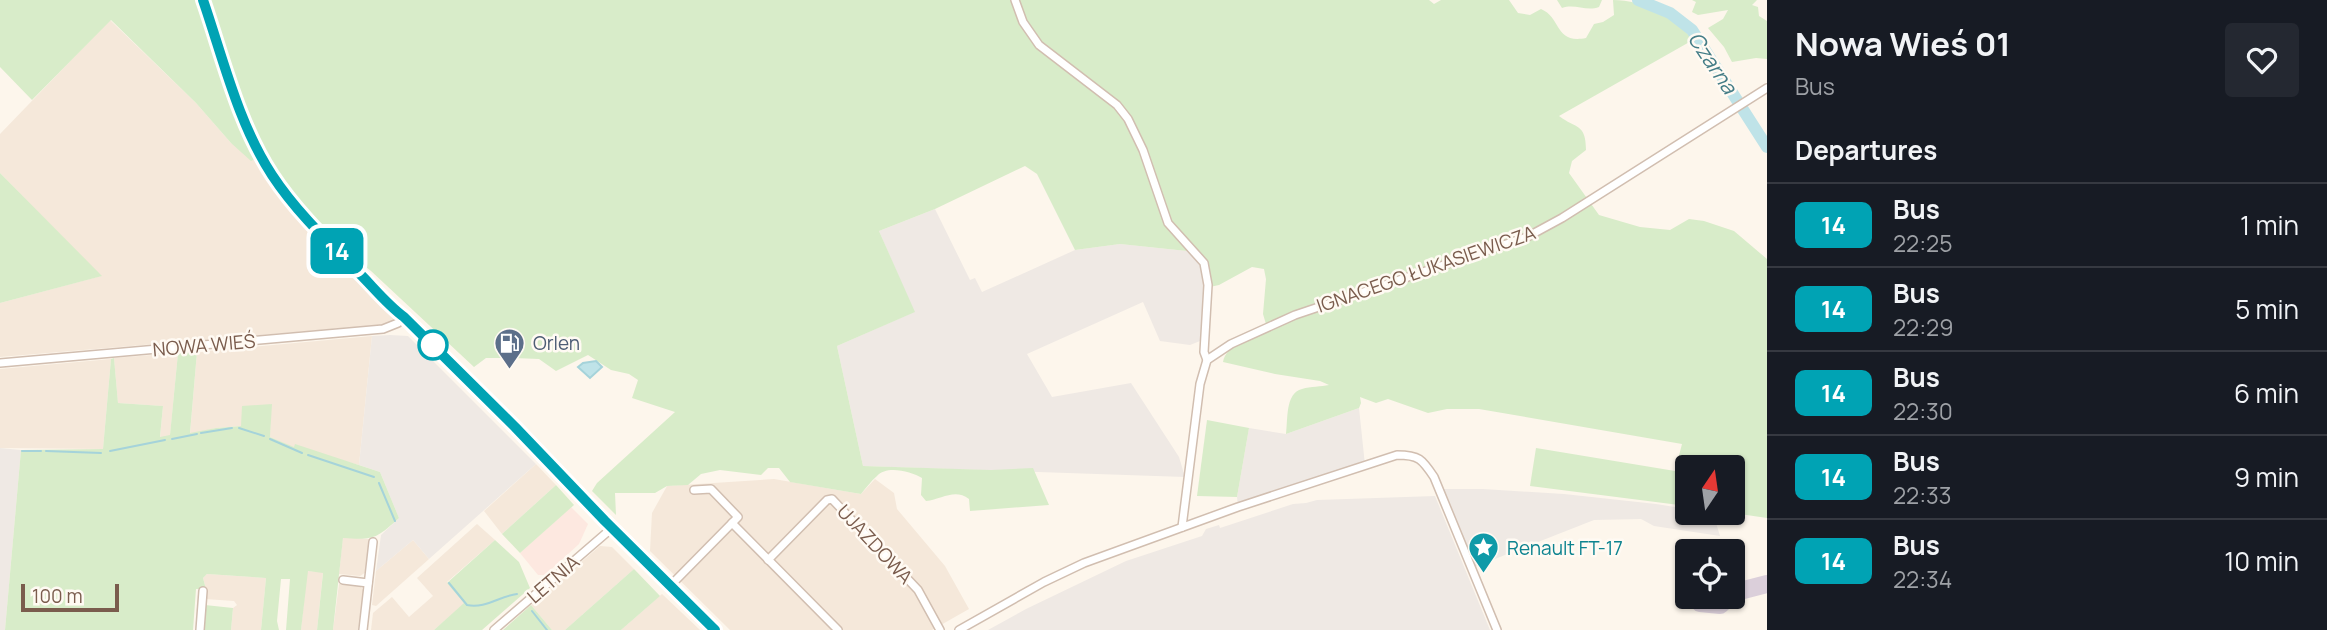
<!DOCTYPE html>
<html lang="en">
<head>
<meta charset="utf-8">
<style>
  :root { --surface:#171b24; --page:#242831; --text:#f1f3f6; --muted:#9ea1a6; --line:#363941 }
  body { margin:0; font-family:Manrope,sans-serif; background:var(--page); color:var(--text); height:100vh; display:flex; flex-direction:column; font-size:26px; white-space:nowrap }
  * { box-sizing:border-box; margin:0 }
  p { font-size:23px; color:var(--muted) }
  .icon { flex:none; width:38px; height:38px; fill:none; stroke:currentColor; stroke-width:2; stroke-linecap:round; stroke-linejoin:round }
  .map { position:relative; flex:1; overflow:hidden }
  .sheet { display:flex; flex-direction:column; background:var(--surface); width:560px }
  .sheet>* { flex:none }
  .badge { padding:0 14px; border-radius:10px; font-size:24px; line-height:46px }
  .needle { width:46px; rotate:13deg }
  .fabs { position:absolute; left:1675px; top:455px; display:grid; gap:14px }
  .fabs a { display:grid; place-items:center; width:70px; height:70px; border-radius:7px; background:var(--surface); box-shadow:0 2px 5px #0004; font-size:35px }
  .scale { position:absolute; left:21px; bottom:18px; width:98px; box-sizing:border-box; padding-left:7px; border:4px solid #7a5c4d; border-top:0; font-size:19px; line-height:24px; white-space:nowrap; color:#7a5c4d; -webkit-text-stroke:5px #fffaf3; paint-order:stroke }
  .map>.badge { position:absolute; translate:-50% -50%; box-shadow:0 0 0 4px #fff }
  h2 { padding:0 28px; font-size:26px; line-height:63px }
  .round { display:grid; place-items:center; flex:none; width:74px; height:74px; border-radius:7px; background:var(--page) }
  .headline { display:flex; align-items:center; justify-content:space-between; height:119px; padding:0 28px }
  h1 { font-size:33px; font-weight:700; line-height:52px }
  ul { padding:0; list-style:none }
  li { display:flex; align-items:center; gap:21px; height:84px; padding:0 28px; border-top:2px solid var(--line) }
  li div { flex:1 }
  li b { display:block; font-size:26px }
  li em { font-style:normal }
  li .badge { min-width:77px; font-weight:700; text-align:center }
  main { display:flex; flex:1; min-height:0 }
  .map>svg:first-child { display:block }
  .residential { fill:#f5e8da }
  .commercial { fill:#fde8e0 }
  .industrial { fill:#efe9e4 }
  .green { fill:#d8ecc9 }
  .water { fill:#bfe3e8; stroke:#a5d3da; stroke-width:2 }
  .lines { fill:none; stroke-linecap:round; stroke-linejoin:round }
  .stream { stroke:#a5d3da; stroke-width:2 }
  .river { stroke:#bfe3e8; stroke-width:12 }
  .taxiway { stroke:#dbcfda; stroke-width:18 }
  .minor-casing { stroke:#d1beb0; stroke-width:10 }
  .major-casing { stroke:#dad1cd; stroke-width:12 }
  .minor { stroke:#fff; stroke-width:7 }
  .major { stroke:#fbd9a5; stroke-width:9 }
  .line-casing { stroke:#fff; stroke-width:16 }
  .line { stroke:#00a3b4; stroke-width:10 }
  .stop-dot { fill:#fff; stroke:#00a3b4; stroke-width:3.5 }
  .labels { text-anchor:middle; stroke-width:5; stroke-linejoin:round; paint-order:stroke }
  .street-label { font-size:19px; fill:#7a5c4d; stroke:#fffaf3 }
  .service-label { font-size:19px; fill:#4e5e75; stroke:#fffaf3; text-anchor:start }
  .culture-label { font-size:19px; fill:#0d838f; stroke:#fffaf3; text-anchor:start }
  .water-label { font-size:21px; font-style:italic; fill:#437c86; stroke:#fffaf3 }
</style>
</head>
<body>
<main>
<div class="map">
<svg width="1767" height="630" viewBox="0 0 1767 630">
  <rect width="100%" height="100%" fill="#fdf6ec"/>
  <g class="residential">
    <path d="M110 20 196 103 231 143 261 156 271 173 395 315 391 324 0 357V303L101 276 0 173V134Z"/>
    <path d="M372 336 359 465 295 448 270 437 271 404 241 426 216 428 190 434 197 352Z"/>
    <path d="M178 353 170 436 160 438 163 406 118 403 114 358Z"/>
    <path d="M111 359 103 449 0 448V369Z"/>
    <path d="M536 464 556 485 502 534 484 511Z"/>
    <path d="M774 479 861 494 875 479 894 493 897 509 945 566 969 609 932 630H730L650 551 652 513 667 486Z"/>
    <path d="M477 524 495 540 447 582 465 603 434 630H371L373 613 392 597 409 617 433 596 417 578Z"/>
    <path d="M343 537 369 539 366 572 360 576 339 574Z"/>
    <path d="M413 540 429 559 376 606 372 605 376 571Z"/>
    <path d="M600 546 612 547 634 569 565 630H552L531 605Z"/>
    <path d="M307 571 323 572 317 630H301Z"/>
    <path d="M207 574 266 578 261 630H231L233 608 237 605 234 601 205 599 206 589 203 578Z"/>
    <path d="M339 584 360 586 364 591 360 630H333Z"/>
    <path d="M662 594 700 630H621Z"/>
  </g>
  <path class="commercial" d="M571 507 588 524 579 544 545 575H538L520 553Z"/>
  <g class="industrial">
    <path d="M935 209 970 280 975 278 982 292 1075 250 1120 244 1187 251 1200 261 1203 268 1205 288 1200 341 1190 345 1160 341 1143 302 1027 354 1052 397 1131 383 1179 457 1185 477 863 466 837 346 914 312 879 231Z"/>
    <path d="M390 335 408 336 536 464 429 559 413 540 376 571 381 535 399 518 380 472 359 465 372 336Z"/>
    <path d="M1359 408 1365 465 1238 507 1237 497 1249 428 1286 434Z"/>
    <path d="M0 448 21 450 5 630H0Z"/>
    <path d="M1439 489H1483L1564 494 1656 504 1687 509V513H1713L1720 536 1654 526 1641 519 1594 520 1472 568Z"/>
    <path d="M1435 496 1490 630H988L1026 609 1126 561 1202 536 1206 529 1219 525 1220 528 1293 504 1306 503 1317 500Z"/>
  </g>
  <g class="green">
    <path d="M0 0H1429L1434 4 1441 0H1509L1518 13 1530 15 1541 9C1562 18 1554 44 1586 38L1594 24 1603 22 1614 15 1613 0C1644 0 1674 16 1693 40L1559 116C1576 129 1586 123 1586 150L1572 161 1569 173 1599 215 1640 227 1670 230 1689 219 1704 221 1734 231 1767 259V518L1733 513 1732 467H1687V506L1530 486 1536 448 1675 471 1682 444 1479 409H1447L1428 413 1388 399 1376 403 1360 397 1361 403 1359 408 1286 434C1288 420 1285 393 1302 389 1311 386 1321 387 1329 385L1320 381 1275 374 1223 362C1226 344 1253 338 1268 331L1263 314 1266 279 1264 269 1252 267 1219 285 1205 288 1203 268 1200 261 1187 251 1120 244 1075 250 1037 174 1025 166 935 209 879 231 915 312 837 346 863 466 991 470 1033 468 1049 505 970 511 969 499C955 488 942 499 926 501L921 495 922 478C911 471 886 465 877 476 871 481 866 488 861 494L790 482 779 468H768L761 475 720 470 701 474 688 485 667 486 655 493H615L616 515 592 491 597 483 675 412 632 398 638 380 629 374 611 370 588 355 556 371 539 359 514 358H486L474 367 371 271 306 219 261 156 251 161 231 143 196 103 111 20 32 100 0 67Z"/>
    <path d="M1557 0H1602L1599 7C1586 12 1575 3 1562 8Z"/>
    <path d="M1692 0H1757L1752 5 1758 7 1759 16 1767 21V59L1756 58 1732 62 1724 47 1708 28 1723 19 1728 10 1698 15 1692 12 1696 2Z"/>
    <path d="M0 173 102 276 0 303Z"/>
    <path d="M197 352 190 433 216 428 241 426 242 406 272 404 270 437 294 447 295 444 380 472 399 518C376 539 374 540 343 538L333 630H317L323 573 308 571 301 630H286L290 579H281L277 621 279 630H261L266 578 207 574 203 578 206 589H196L193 630H5L21 450 103 449 111 359 114 358 118 403 163 406 160 437 170 435 178 353Z"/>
    <path d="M1207 420 1249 428 1237 497 1197 496Z"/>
    <path d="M556 485 574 505 520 553 502 534Z"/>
    <path d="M495 540 519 562 530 588 482 630H434L464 603 447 583Z"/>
    <path d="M634 569 660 596 621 630H565Z"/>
    <path d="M205 605 233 608 231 630H202Z"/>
    <path d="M531 605 552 630H503Z"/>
  </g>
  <path class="water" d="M596 361 602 367 590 378 578 367 583 363Z"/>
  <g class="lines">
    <g class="stream">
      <path d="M239 428 264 436"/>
      <path d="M201 433 232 428"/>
      <path d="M172 439 197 434"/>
      <path d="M270 439 302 453"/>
      <path d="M22 451H41"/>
      <path d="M46 451 101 453"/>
      <path d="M110 451 165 440"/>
      <path d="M308 455 374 477"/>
      <path d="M379 483 395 521"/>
      <path d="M449 583 467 605C485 609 500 596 517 594"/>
      <path d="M532 611 547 630"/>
    </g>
    <path class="river" d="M1638 0 1670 13 1692 30 1767 147"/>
    <g class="taxiway">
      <path d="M1732 593 1767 584"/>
      <path d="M1700 603 1720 605 1729 597"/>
    </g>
    <defs>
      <g id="minor">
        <path d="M1015 0 1023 22 1039 45 1117 105 1128 119 1143 150 1168 223 1204 263 1208 285 1204 352 1207 360"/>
        <path d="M0 363 383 329 398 323 404 317"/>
        <path d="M732 523 838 630"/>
        <path d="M1182 527 1200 384 1207 360 1231 344 1295 315 1527 237 1562 218 1767 88"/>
        <path d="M768 560 827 500 832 499 918 590 940 630"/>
        <path d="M343 580 368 583"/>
        <path d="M671 585 738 517 711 489 694 490"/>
        <path d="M200 630 203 591"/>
        <path d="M363 630 373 542"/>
        <path d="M494 630 612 528"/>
        <path d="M959 630 1044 582 1084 563 1238 507 1397 455C1419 455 1422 459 1434 477L1497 630"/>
      </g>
      <g id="major">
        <path d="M203 0C221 54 236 110 263 160 286 202 335 255 373 285"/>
        <path d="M369 282 391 307 404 317 715 630"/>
      </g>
    </defs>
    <use href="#minor" class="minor-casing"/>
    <use href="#major" class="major-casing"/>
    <use href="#minor" class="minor"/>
    <use href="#major" class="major"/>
  </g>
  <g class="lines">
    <defs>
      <path id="line" d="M203 0C223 58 238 123 272 175 295 210 325 239 354 268 371 284 385 303 404 317L515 427 605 521 715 630"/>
    </defs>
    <use href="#line" class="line-casing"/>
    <use href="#line" class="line"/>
  </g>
  <defs>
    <symbol id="fuel-pin" viewBox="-11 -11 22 30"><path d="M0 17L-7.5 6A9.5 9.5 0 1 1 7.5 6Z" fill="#5c6f8a" stroke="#fffaf3"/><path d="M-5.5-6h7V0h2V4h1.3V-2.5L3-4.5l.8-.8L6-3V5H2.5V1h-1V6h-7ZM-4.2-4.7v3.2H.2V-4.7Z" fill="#fff"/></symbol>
    <symbol id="sight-pin" viewBox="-11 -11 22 30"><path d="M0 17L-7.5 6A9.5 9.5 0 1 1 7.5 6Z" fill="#0f9aa8" stroke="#fffaf3"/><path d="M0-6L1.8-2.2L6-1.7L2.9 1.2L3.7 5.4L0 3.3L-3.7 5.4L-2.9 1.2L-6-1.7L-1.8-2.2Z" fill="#fff"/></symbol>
  </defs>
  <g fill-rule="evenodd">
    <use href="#fuel-pin" x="492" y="326" width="35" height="47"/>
    <use href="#sight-pin" x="1466" y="530" width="35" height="47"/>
  </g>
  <circle class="stop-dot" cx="433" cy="345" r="14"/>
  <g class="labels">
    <g class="street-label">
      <text transform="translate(1426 269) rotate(-19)" y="7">IGNACEGO ŁUKASIEWICZA</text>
      <text transform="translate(204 345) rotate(-5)" y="7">NOWA WIEŚ</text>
      <text transform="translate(875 544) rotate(47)" y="7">UJAZDOWA</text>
      <text transform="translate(553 579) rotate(-41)" y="7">LETNIA</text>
    </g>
    <g class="service-label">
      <text x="533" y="350">Orlen</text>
    </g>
    <g class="culture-label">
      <text x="1507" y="555">Renault FT-17</text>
    </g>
    <g class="water-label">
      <text transform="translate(1712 63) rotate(56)" y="7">Czarna</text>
    </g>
  </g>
</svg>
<div class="fabs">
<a><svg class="needle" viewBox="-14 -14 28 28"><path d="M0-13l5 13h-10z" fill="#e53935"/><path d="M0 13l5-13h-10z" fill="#9ea1a6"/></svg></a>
<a><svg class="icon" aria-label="locate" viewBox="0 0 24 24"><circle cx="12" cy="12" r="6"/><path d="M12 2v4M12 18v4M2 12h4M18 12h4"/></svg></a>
</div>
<div class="scale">100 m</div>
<b class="badge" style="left:337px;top:251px;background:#00a3b4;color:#fff">14</b>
</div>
<section class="sheet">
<div class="headline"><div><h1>Nowa Wieś 01</h1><p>Bus</p></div><a class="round"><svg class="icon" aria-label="heart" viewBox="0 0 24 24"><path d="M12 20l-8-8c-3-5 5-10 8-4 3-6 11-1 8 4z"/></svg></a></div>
<h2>Departures</h2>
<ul>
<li><span class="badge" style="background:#00a3b4;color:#fff">14</span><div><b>Bus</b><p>22:25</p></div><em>1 min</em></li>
<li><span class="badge" style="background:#00a3b4;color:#fff">14</span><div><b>Bus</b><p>22:29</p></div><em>5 min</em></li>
<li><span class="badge" style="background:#00a3b4;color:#fff">14</span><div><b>Bus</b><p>22:30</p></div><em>6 min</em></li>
<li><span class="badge" style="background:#00a3b4;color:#fff">14</span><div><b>Bus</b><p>22:33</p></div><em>9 min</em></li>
<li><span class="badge" style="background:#00a3b4;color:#fff">14</span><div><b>Bus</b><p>22:34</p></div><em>10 min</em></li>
</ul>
</section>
</main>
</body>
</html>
